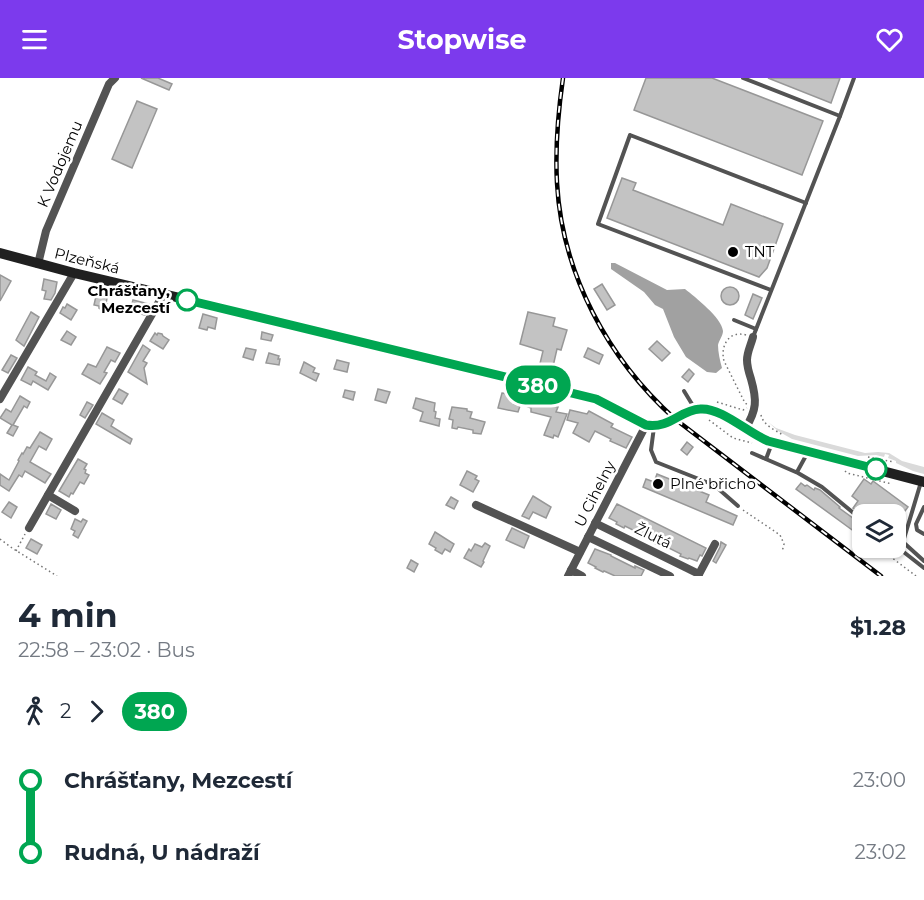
<!DOCTYPE html>
<html lang="en">
<head>
<meta charset="utf-8">
<style>
  :root { --surface:#fff; --page:#f2f2f3; --text:#1f2937; --muted:#747a83; --accent:#7c3aed }
  body { margin:0; font-family:Montserrat,sans-serif; background:var(--page); color:var(--text); height:100vh; display:flex; flex-direction:column; font-size:22px; white-space:nowrap }
  * { box-sizing:border-box; margin:0 }
  p { font-size:20px; color:var(--muted) }
  .icon { flex:none; width:33px; height:33px; fill:none; stroke:currentColor; stroke-width:2; stroke-linecap:round; stroke-linejoin:round }
  .map { position:relative; height:498px; overflow:hidden }
  .side { display:flex; flex-direction:column; background:var(--surface); flex:1 }
  .side>* { flex:none }
  .badge { padding:0 12px; border-radius:20px; font-size:21px; line-height:39px }
  .fabs { position:absolute; left:852px; top:426px; display:grid; gap:12px }
  .fabs a { display:grid; place-items:center; width:54px; height:54px; border-radius:12px; background:var(--surface); box-shadow:0 2px 4px #0004; font-size:30px }
  .map>.badge { position:absolute; translate:-50% -50%; box-shadow:0 0 0 3px #fff }
  .legs { display:flex; align-items:center; gap:9px; height:66px; padding:0 18px; font-size:20px }
  .legs p { margin-inline-start:auto }
  .headline { display:flex; align-items:center; justify-content:space-between; height:102px; padding:0 18px }
  h1 { font-size:33px; font-weight:700; line-height:45px }
  ul { padding:0 18px; list-style:none }
  li { display:flex; align-items:center; gap:21px; height:72px; font-size:22px }
  li i { display:grid; place-items:center; width:9px; height:100%; margin:0 8px; background:currentColor }
  li i::after { content:''; width:15px; height:15px; margin:-8px; border:4px solid; border-radius:50%; background:var(--surface) }
  li p { margin-inline-start:auto }
  li:first-child i { background:linear-gradient(#0000 50%,currentColor 0) }
  li:last-child i { background:linear-gradient(currentColor 50%,#0000 0) }
  header { display:flex; justify-content:space-between; align-items:center; height:78px; padding:0 18px; background:var(--accent); color:#fff; font-size:27px; font-weight:700 }
  .map>svg:first-child { display:block }
  .green { fill:#dadada }
  .water { fill:#a1a1a1 }
  .building { fill:#c3c3c3; stroke:#979797; stroke-width:1.5 }
  .lines { fill:none; stroke-linecap:round; stroke-linejoin:round }
  .path { stroke:#757575; stroke-width:1.5; stroke-dasharray:1.5 3; stroke-linecap:butt }
  .lane { stroke:#535353; stroke-width:4 }
  .street { stroke:#535353; stroke-width:8 }
  .secondary { stroke:#202020; stroke-width:10 }
  .rail-casing { stroke:#000; stroke-width:4.5 }
  .rail { stroke:#fff; stroke-width:2; stroke-dasharray:7; stroke-linecap:butt }
  .line-1-casing { stroke:#fff; stroke-width:14 }
  .line-1 { stroke:#00a651; stroke-width:9 }
  .poi-dot { fill:#000; stroke:#fff; stroke-width:2 }
  .stop-1-dot { fill:#fff; stroke:#00a651; stroke-width:3 }
  .labels { text-anchor:middle; stroke-width:5; stroke-linejoin:round; paint-order:stroke }
  .street-label { font-size:15px; fill:#000; stroke:#fff }
  .poi-label { font-size:15px; fill:#000; stroke:#fff; text-anchor:start }
  .stop-label { font-size:15px; font-weight:bold; fill:#000; stroke:#fff; text-anchor:end }
</style>
</head>
<body>
<header><svg class="icon" aria-label="menu" viewBox="0 0 24 24"><path d="M4 6h16M4 12h16M4 18h16"/></svg>Stopwise<svg class="icon" aria-label="heart" viewBox="0 0 24 24"><path d="M12 20l-8-8c-3-5 5-10 8-4 3-6 11-1 8 4z"/></svg></header>
<div class="map">
<svg width="924" height="498" viewBox="0 0 924 498">
  <rect width="100%" height="100%" fill="#fff"/>
  <path class="green" d="M768 344 776 350 795 357 865 375 878 374 889 375 902 383 924 389V396L913 393 896 385V383L888 380 889 377 885 376 884 379 876 377 858 378 792 361 778 353Z"/>
  <path class="water" d="M611 185H615L667 212 685 211C695 219 722 240 723 253 723 258 719 262 718 267 718 274 720 283 722 290L716 295 707 294 686 279 674 259 663 231 655 227 644 214 611 191Z"/>
  <g class="building">
    <path d="M141 0H158L172 6 169 12Z"/>
    <path d="M646 0H712L823 43 802 97 634 32Z"/>
    <path d="M768 0H840L831 25Z"/>
    <path d="M137 23 157 31 132 90 112 81Z"/>
    <path d="M622 100 636 105 633 112 723 147 731 126 783 146 767 190 759 199 607 140Z"/>
    <path d="M0 197 11 203 0 223Z"/>
    <path d="M44 201 57 204 55 215 51 222 44 221 46 213 42 212Z"/>
    <path d="M602 206 615 227 607 232 594 211Z"/>
    <circle cx="730" cy="218" r="9"/>
    <path d="M753 216 762 220 753 241 745 237Z"/>
    <path d="M96 218 107 220 106 226H107L103 233 99 230V228L94 227Z"/>
    <path d="M133 222 149 226 145 237 130 233Z"/>
    <path d="M67 226 77 232 71 242 60 235 63 229 65 230Z"/>
    <path d="M31 234 39 239 24 268 16 262Z"/>
    <path d="M528 234 555 240 553 248 567 252 561 272 557 271 551 297 538 294 543 273 520 266Z"/>
    <path d="M203 236 217 240 215 251 208 249 207 252 199 250Z"/>
    <path d="M67 253 76 259 71 267 61 262Z"/>
    <path d="M262 254 273 257 271 263 261 261Z"/>
    <path d="M155 255 157 257 158 255 162 256 163 258 169 262 163 271 150 263Z"/>
    <path d="M657 263 670 275 662 283 649 271Z"/>
    <path d="M143 267 150 272 143 283 147 285 144 290 147 306 128 294Z"/>
    <path d="M107 269 120 275 115 284 111 282 104 294 107 295 100 306 82 296 88 286 96 289Z"/>
    <path d="M246 270 256 272 253 282 243 279Z"/>
    <path d="M588 270 603 277 599 286 584 279Z"/>
    <path d="M269 275 279 278 278 281H280L279 287 266 285Z"/>
    <path d="M11 277 17 280 8 295 2 292Z"/>
    <path d="M337 282 349 285 347 294 334 291Z"/>
    <path d="M304 284 315 290 313 294 319 296 316 303 300 295Z"/>
    <path d="M28 289 37 294 35 297 46 303 50 295 56 299 48 312 33 303 31 307 21 302Z"/>
    <path d="M689 291 694 296 688 304 682 299Z"/>
    <path d="M119 311 128 316 122 326 113 321Z"/>
    <path d="M378 311 390 314 386 325 375 322Z"/>
    <path d="M345 312 355 314 353 322 343 319Z"/>
    <path d="M502 315 513 317 512 319 516 320 514 326 520 328 518 334 498 330Z"/>
    <path d="M20 318 30 324 27 330 24 328 13 347 18 349 13 358 7 355 12 347 0 340 6 331 11 334Z"/>
    <path d="M529 318 540 321 539 325 558 329 556 334 567 336 558 359 554 357 553 360 544 357 551 339 531 334V330L526 328Z"/>
    <path d="M416 320 435 325 434 333 436 334 435 340 440 341 439 348 420 343 423 334 413 330Z"/>
    <path d="M87 324 93 327 85 340 80 337Z"/>
    <path d="M452 329 467 331V333L472 334 470 340 485 344 481 356 473 355V352L458 349 457 351 452 350 453 342 449 341Z"/>
    <path d="M570 332 587 336 589 333 613 346 611 349 632 359 626 370 610 363 611 361 595 353 589 364 573 355 578 345 567 342Z"/>
    <path d="M102 335 114 342 111 348 132 361 130 366 96 346Z"/>
    <path d="M40 354 52 361 46 372 39 368 30 384 51 396 45 405 25 393 22 399 19 397 9 413 0 407V396L9 402 19 383 18 382 22 375 23 376 27 369 30 370Z"/>
    <path d="M687 364 693 369 687 377 681 372Z"/>
    <path d="M78 381 87 386 84 391 86 392 85 395 89 397 84 406 80 404 73 416 71 415 69 419 59 413Z"/>
    <path d="M467 393 477 398 475 401 479 403 473 414 460 407Z"/>
    <path d="M657 396 709 417 706 424 737 438 733 447 643 409 646 401 654 404Z"/>
    <path d="M864 401 871 406 873 403 908 429 896 445V436L862 437 853 430 858 423 852 418Z"/>
    <path d="M801 405 805 408 807 407 814 412 815 410 820 412 840 429 839 430 861 446 855 454 796 411Z"/>
    <path d="M533 418 551 429 546 440 533 434 529 441 522 438Z"/>
    <path d="M451 419 458 423 454 431 446 427Z"/>
    <path d="M9 424 17 429 11 440 2 434Z"/>
    <path d="M51 426 61 432 56 441 46 436Z"/>
    <path d="M617 426 706 470 702 478 700 477 697 483 689 480 688 481 680 478 681 476 657 464 656 466 648 462 649 460 625 448 624 450 616 446 617 444 609 440Z"/>
    <path d="M75 441 81 444 83 441 87 443 78 460 73 457 75 453 71 451Z"/>
    <path d="M512 450 529 458 524 470 506 462Z"/>
    <path d="M435 454 454 466 450 474 445 471 442 476 435 472 436 470 429 466Z"/>
    <path d="M31 461 42 467 37 476 26 470Z"/>
    <path d="M721 464 726 467 716 485 713 483 720 469Z"/>
    <path d="M485 465 490 468 483 483 484 484 481 489 464 480 469 471 471 473 475 466 482 469Z"/>
    <path d="M595 471 611 477V478L635 490V488L644 492 641 498H615L604 493 603 494 595 490 596 489 588 485Z"/>
    <path d="M411 482 418 486 414 494 407 490Z"/>
  </g>
  <g class="lines">
    <g class="path">
      <path d="M746 257C729 252 720 268 724 283L745 325 748 327"/>
      <path d="M717 324 743 332 747 330"/>
      <path d="M761 337C763 347 775 352 783 357"/>
      <path d="M709 342 733 360 752 365"/>
      <path d="M868 379 894 384"/>
      <path d="M845 393 847 395 892 406"/>
      <path d="M743 432 780 457 784 466 782 474"/>
      <path d="M857 453 862 457"/>
      <path d="M0 461 12 470 57 498"/>
      <path d="M879 470 916 498"/>
      <path d="M16 473 25 456"/>
    </g>
    <g class="lane">
      <path d="M743 0 840 38 753 259"/>
      <path d="M840 38 854 0"/>
      <path d="M771 212 598 146 630 57 806 125"/>
      <path d="M734 242 756 251"/>
      <path d="M684 313 695 331"/>
      <path d="M654 349 651 372 656 384 714 407 738 428"/>
      <path d="M752 375 798 395 822 409 862 442"/>
      <path d="M766 381 772 365"/>
      <path d="M797 394 808 374"/>
      <path d="M921 404 903 464 924 483"/>
      <path d="M924 429 916 446 917 452 924 456"/>
      <path d="M896 468 924 490"/>
    </g>
    <g class="street">
      <path d="M38 186 46 153 109 6 115 0"/>
      <path d="M0 321 74 195"/>
      <path d="M745 351C757 332 757 322 751 301 749 295 747 289 747 282 747 274 751 267 753 259"/>
      <path d="M48 417 75 433"/>
      <path d="M476 427 580 474"/>
      <path d="M595 445 699 496"/>
      <path d="M29 450 163 217"/>
      <path d="M588 459 670 498"/>
      <path d="M571 492 582 498"/>
      <path d="M568 498 646 347"/>
      <path d="M698 498 715 466"/>
    </g>
    <path class="secondary" d="M0 175 74 195 231 232 596 321 646 347C670 351 680 332 700 331 721 329 748 355 768 363L924 404"/>
    <defs>
      <path id="rail" d="M563 0C558 35 555 70 557 105 562 196 608 281 675 341L881 498"/>
    </defs>
    <use href="#rail" class="rail-casing"/>
    <use href="#rail" class="rail"/>
  </g>
  <g class="lines">
    <defs>
      <path id="line-1" d="M187 222 596 321 646 347C670 351 680 332 700 331 721 329 748 355 768 363L876 391"/>
    </defs>
    <use href="#line-1" class="line-1-casing"/>
    <use href="#line-1" class="line-1"/>
  </g>
  <g class="poi-dot">
    <circle cx="733" cy="174" r="6"/>
    <circle cx="658" cy="406" r="6"/>
  </g>
  <g class="stop-1-dot">
    <circle cx="187" cy="222" r="10"/>
    <circle cx="876" cy="391" r="10"/>
  </g>
  <g class="labels">
    <g class="street-label">
      <text transform="translate(60 86) rotate(-67)" y="5">K Vodojemu</text>
      <text transform="translate(87 183) rotate(14)" y="5">Plzeňská</text>
      <text transform="translate(595 416) rotate(-63)" y="5">U Cihelny</text>
      <text transform="translate(653 458) rotate(26)" y="5">Žlutá</text>
    </g>
    <g class="poi-label">
      <text x="745" y="179">TNT</text>
      <text x="670" y="411">Plné břicho</text>
    </g>
    <g class="stop-label">
      <text x="170" y="218">Chrášťany,<tspan x="170" dy="17">Mezcestí</tspan></text>
    </g>
  </g>
</svg>
<div class="fabs">
<a><svg class="icon" aria-label="layers" viewBox="0 0 24 24"><path d="M12 4l9 5-9 5-9-5zM3 14l9 5 9-5"/></svg></a>
</div>
<b class="badge" style="left:538px;top:307px;background:#00a651;color:#fff">380</b>
</div>
<section class="side">
<div class="headline"><div><h1>4 min</h1><p>22:58 – 23:02 · Bus</p></div><b>$1.28</b></div>
<div class="legs"><svg class="icon" aria-label="walk" viewBox="0 0 24 24"><circle cx="13" cy="4" r="2"/><path d="M13 8l-2 6 4 7M11 14l-3 7M7 12l3-4h3l4 4"/></svg>2<svg class="icon" aria-label="forward" viewBox="0 0 24 24"><path d="M9 5l7 7-7 7"/></svg><b class="badge" style="background:#00a651;color:#fff">380</b></div>
<ul>
<li><i style="color:#00a651"></i><b>Chrášťany, Mezcestí</b><p>23:00</p></li>
<li><i style="color:#00a651"></i><b>Rudná, U nádraží</b><p>23:02</p></li>
</ul>
</section>
</body>
</html>
